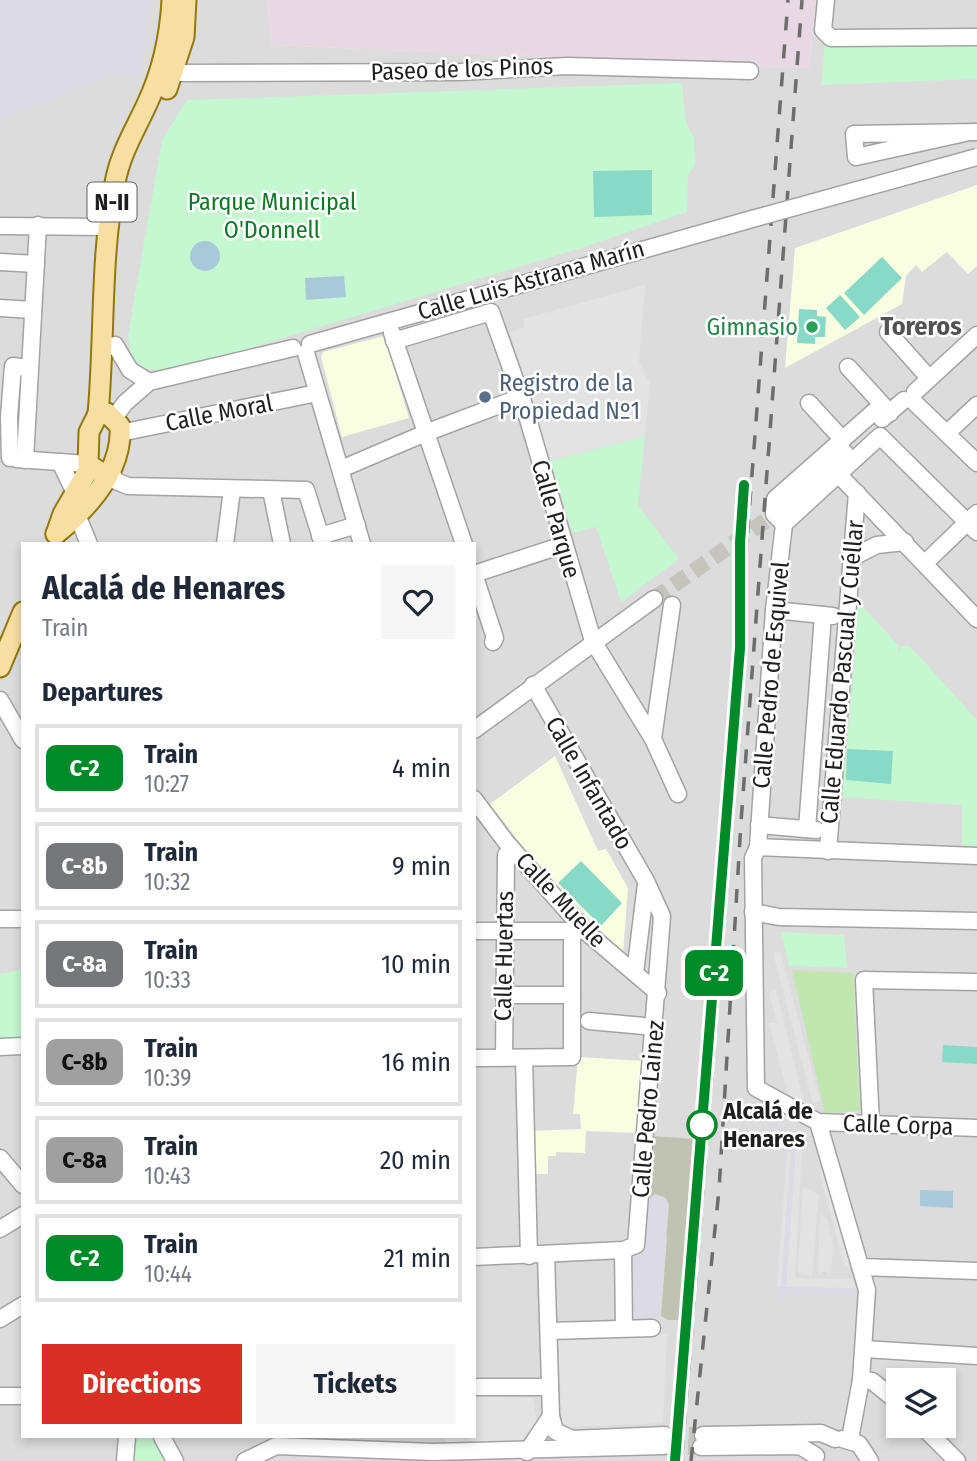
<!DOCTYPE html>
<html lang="en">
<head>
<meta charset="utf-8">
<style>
  :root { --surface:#fff; --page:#f6f6f7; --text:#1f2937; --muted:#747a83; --line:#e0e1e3; --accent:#d93025 }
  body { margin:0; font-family:"Fira Sans Condensed",sans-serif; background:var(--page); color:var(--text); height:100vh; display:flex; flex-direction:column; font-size:26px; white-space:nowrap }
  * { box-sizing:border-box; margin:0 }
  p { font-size:23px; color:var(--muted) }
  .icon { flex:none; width:38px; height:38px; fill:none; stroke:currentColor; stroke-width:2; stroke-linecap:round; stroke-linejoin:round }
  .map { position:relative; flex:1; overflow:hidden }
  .panel { position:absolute; left:21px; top:542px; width:455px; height:896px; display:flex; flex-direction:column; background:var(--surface); border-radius:0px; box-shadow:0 4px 10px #0003 }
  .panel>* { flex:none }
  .badge { padding:0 14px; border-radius:10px; font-size:24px; line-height:46px }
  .tools { position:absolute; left:886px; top:1368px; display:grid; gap:14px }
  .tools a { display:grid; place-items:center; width:70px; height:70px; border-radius:0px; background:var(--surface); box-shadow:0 4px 10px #0003; font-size:35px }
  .map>.badge { position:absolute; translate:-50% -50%; box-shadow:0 0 0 4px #fff }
  h2 { padding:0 21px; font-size:26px; line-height:63px }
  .round { display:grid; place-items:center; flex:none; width:74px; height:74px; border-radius:0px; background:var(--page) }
  .head { display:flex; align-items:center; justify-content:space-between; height:119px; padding:0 21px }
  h1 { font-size:33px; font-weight:700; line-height:52px }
  .primary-button { display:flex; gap:14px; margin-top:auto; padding:14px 21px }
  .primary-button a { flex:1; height:80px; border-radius:0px; background:var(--accent); color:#fff; font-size:28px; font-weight:700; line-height:80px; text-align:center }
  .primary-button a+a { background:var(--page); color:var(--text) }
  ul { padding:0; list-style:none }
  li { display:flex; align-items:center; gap:21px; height:88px; margin:0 14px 10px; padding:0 7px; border:4px solid var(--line); border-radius:0px }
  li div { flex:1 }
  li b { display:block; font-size:26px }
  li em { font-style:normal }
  li .badge { min-width:77px; font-weight:700; text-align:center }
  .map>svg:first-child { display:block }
  .residential { fill:#dddcdc; fill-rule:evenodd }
  .industrial { fill:#e8d8e3 }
  .education { fill:#f9fde1 }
  .construction { fill:#c1c3b2 }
  .grass { fill:#c2e6af }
  .park { fill:#c5f7d1 }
  .pitch { fill:#88dac6 }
  .parking { fill:#e3e3e3 }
  .plaza { fill:#dcdae5 }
  .water { fill:#a9c8da }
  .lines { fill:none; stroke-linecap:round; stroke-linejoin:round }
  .minor-tunnel { stroke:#c5c4be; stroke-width:16; stroke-dasharray:16 8; stroke-linecap:butt }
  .minor-casing { stroke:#a3a3a3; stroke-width:19 }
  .major-casing { stroke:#927808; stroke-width:23 }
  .minor { stroke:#fff; stroke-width:16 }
  .major { stroke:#f7dfa3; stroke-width:19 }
  .rail { stroke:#6d6d6d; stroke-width:3.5; stroke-dasharray:14 14; stroke-linecap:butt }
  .minor-bridge-casing { stroke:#a3a3a3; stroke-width:19; stroke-linecap:butt }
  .minor-bridge { stroke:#fff; stroke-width:16 }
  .line-casing { stroke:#fff; stroke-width:16 }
  .line { stroke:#008a29; stroke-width:10 }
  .leisure-dot { fill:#2e9e5b; stroke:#fff; stroke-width:2.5 }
  .service-dot { fill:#5c6f8a; stroke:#fff; stroke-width:2.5 }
  .stop-dot { fill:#fff; stroke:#008a29; stroke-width:3.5 }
  .labels { text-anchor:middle; stroke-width:5; stroke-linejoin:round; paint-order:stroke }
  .shield { fill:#fff; stroke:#626262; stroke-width:2 }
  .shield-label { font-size:23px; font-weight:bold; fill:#1f1f1f }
  .street-label { font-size:24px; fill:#1f1f1f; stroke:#fff }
  .park-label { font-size:24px; fill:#127829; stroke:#fff }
  .leisure-label { font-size:24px; fill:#27864d; stroke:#fff; text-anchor:end }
  .service-label { font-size:24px; fill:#4e5e75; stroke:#fff; text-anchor:start }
  .stop-label { font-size:24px; font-weight:bold; fill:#1f1f1f; stroke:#fff; text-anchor:start }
  .neighbourhood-label { font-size:26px; font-weight:bold; fill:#525252; stroke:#fff }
</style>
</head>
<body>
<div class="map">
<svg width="977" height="1461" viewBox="0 0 977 1461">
  <rect width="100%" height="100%" fill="#efede6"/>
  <path class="residential" d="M0 0H267L272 45 809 68 816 0H977V1461H0ZM23 544H474V1437H23ZM898 1381H943V1426H898Z"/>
  <path class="industrial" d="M267 0H816L809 68 272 45Z"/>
  <g class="education">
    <path d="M977 185V266L968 274 947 252 922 272 916 265 906 276 902 304 785 368 795 248Z"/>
    <path d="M384 336 409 418 342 437 321 357 323 352Z"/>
    <path d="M555 756 598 851 606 849 628 888 623 953 538 866 490 804Z"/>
    <path d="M578 1057 644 1061 637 1133 586 1131 585 1153 556 1152V1156H548V1174H532L530 1131 581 1129 580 1114H573Z"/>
  </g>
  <path class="construction" d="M651 1136 695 1139 696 1178 683 1320H668L661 1316 667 1237 657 1235 642 1247Z"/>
  <path class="grass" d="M792 970 853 973 860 1111 825 1113Z"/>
  <g class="park">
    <path d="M977 42V79L821 85 825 43Z"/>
    <path d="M682 83 686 123 694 137 695 165 688 175 687 212 575 250 174 371 146 369 131 357 128 335 162 140 187 100Z"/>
    <path d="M645 436 638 505 679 559 621 602 596 527 573 533 550 461Z"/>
    <path d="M856 599 899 646 898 654 901 646H910L977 720V846L962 845V805L842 797 855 655Z"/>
    <path d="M781 932 844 935 847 968 789 966Z"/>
    <path d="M23 969V1040H0V974Z"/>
    <path d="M134 1437H155L167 1461H133Z"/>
  </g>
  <g class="pitch">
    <path d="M652 170V215L594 217 593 171Z"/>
    <path d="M882 257 902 278 864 315 844 293Z"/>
    <path d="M840 295 860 317 845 330 826 308Z"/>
    <path d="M799 309 817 310V316L826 317 825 337H815V344L797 343Z"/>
    <path d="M847 749 893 751 891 784 846 780Z"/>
    <path d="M581 861 622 903 601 926 558 883Z"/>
    <path d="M943 1045 977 1047V1064L942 1062Z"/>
  </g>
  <g class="parking">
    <path d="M645 285 639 362 650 383 645 436 550 461 510 332 525 327 523 319Z"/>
    <path d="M780 951 820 1100 813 1104 773 953Z"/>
    <path d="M776 989 804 1102 788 1095 769 1023H777L769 993Z"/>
    <path d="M796 1148 802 1150 795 1278 852 1279 856 1288H786Z"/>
    <path d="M787 1152H791L781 1287H777Z"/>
    <path d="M824 1167 850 1265 845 1268 819 1171Z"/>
    <path d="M803 1187 819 1195 812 1276 798 1273Z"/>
    <path d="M820 1214 827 1219 833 1247 831 1275 824 1271 818 1276Z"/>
    <path d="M667 1334 663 1423 568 1427 562 1423 558 1337Z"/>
    <path d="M474 1396 533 1398 537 1421 519 1443 446 1442V1437H474Z"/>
  </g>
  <g class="plaza">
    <path d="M0 0H151L141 75 111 74 0 119Z"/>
    <path d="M764 1103 771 1105V1114L796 1141 786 1287 856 1288 855 1294H785L784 1300 778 1297 777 1287H781L791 1152H787L784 1135 760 1114Z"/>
    <path d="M655 1194 666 1198 669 1205 660 1313 653 1321H635L630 1317 628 1260 642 1247 644 1203Z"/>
  </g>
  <g class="water">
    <circle cx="205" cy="256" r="15"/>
    <path d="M344 276 346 297 306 300 305 278Z"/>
    <path d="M920 1190 953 1191V1208L920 1206Z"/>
  </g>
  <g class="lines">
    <g class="minor-tunnel">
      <path d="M654 599 781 510"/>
      <path d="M665 1435H703"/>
      <path d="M664 1446 701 1447"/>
    </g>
    <defs>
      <g id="minor">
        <path d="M826 0 823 30 831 38 977 37"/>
        <path d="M174 73 460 72 567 66 750 71"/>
        <path d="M965 133 856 157 854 134 977 132"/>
        <path d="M0 226 109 227"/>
        <path d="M0 262 36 264"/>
        <path d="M0 308 33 310"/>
        <path d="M888 332 929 378"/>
        <path d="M392 333 464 544"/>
        <path d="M394 341 491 312 523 402 593 641 653 739 678 794"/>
        <path d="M310 344 752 219"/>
        <path d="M115 345 130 370 149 382"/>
        <path d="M306 353 362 544"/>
        <path d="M848 367 890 413"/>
        <path d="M915 392 977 335"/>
        <path d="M914 402 977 463"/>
        <path d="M809 403 843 440"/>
        <path d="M114 418 125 403 149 382 293 348"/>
        <path d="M882 419 904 400"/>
        <path d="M120 433 317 393"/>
        <path d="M947 433 977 405"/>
        <path d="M10 458 9 417 13 366 29 368"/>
        <path d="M17 459 88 464"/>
        <path d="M25 460 38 225"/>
        <path d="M60 462 75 493"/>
        <path d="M341 469 428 432 521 397"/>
        <path d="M110 470 116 481 128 486 306 490 323 544"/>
        <path d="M839 475 977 619"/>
        <path d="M271 490 282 544"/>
        <path d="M781 510 845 453"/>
        <path d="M78 517 89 544"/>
        <path d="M784 524 774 610 758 847 753 858 756 1088 818 1122 977 1128"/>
        <path d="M784 524 880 436 977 532"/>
        <path d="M784 524 774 514 775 499 876 410 890 413"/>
        <path d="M320 536 357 525"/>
        <path d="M225 544 232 490"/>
        <path d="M851 558 877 545 905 542"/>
        <path d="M925 563 977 513"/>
        <path d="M474 574 563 545"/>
        <path d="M474 574 495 638 493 642"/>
        <path d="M774 610 833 616"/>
        <path d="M0 700 23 740"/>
        <path d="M474 730 654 599"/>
        <path d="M653 739 672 605"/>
        <path d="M474 799 506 842 585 931 658 993"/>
        <path d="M759 825 816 830"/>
        <path d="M807 829 823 615"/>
        <path d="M758 847 977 856"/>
        <path d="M828 851 857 493"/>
        <path d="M753 912 779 917 977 921"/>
        <path d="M0 919H23"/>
        <path d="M474 931H580"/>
        <path d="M635 973 646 884"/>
        <path d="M503 995H572"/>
        <path d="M589 1021 655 1027"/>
        <path d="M0 1047 23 1046"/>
        <path d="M504 1057 506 855"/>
        <path d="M474 1058 572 1057V931"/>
        <path d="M524 1058 529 1256"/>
        <path d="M818 1122 867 1290 861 1380 850 1439"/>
        <path d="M871 1124 864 980 977 982"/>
        <path d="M0 1158 23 1185"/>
        <path d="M0 1229 23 1215"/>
        <path d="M623 1250 624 1328"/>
        <path d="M546 1255 551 1416 555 1431 572 1439 665 1435"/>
        <path d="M474 1257 623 1250 636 1245 662 916 646 881 533 685"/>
        <path d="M861 1267 977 1271"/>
        <path d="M0 1319 23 1305"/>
        <path d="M550 1331 652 1328"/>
        <path d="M864 1349 977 1356"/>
        <path d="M861 1380 872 1381 898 1402"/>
        <path d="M474 1387H550"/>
        <path d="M0 1396H23"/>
        <path d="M922 1426 957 1461"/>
        <path d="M703 1435 821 1433 835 1439"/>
        <path d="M162 1437 175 1461"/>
        <path d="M842 1439 859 1444 870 1461"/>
        <path d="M701 1447 800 1446 816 1456"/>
        <path d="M527 1452 551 1416"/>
        <path d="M125 1461 127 1437"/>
        <path d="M245 1461 276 1446 433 1452 664 1446"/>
      </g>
      <g id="major">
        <path d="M167 89 184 37 186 0"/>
        <path d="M98 414C105 338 100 258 115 183 120 154 135 130 147 104 163 70 170 37 172 0"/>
        <path d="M98 414 89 432 88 464 100 472"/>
        <path d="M56 534C88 508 123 470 120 426L107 413 98 414"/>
        <path d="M56 534 63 514 90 467"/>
        <path d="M0 667 23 612"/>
      </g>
    </defs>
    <use href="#minor" class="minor-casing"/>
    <use href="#major" class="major-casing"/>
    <use href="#minor" class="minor"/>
    <use href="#major" class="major"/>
    <g class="rail">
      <path d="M720 896 788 0"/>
      <path d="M682 1454 727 885"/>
      <path d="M691 1461 719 1190 741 822 802 0"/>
    </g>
    <defs>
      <path id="minor-bridge" d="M752 219 977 157"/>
    </defs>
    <use href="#minor-bridge" class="minor-bridge-casing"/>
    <use href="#minor-bridge" class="minor-bridge"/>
  </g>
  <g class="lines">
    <defs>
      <path id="line" d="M675 1461 740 648V543L744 485"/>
    </defs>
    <use href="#line" class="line-casing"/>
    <use href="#line" class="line"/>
  </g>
  <circle class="leisure-dot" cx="812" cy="327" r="7"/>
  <circle class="service-dot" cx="485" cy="397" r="7"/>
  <circle class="stop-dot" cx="702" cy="1125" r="14"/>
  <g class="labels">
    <rect class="shield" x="87.5" y="182.5" width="49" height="39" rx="5"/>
    <g class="shield-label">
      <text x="112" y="210">N-II</text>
    </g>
    <g class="street-label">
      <text transform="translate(462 69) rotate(-2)" y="8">Paseo de los Pinos</text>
      <text transform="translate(531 280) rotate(-16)" y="8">Calle Luis Astrana Marín</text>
      <text transform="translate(219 413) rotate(-11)" y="8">Calle Moral</text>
      <text transform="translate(556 519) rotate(74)" y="8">Calle Parque</text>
      <text transform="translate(842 672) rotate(-85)" y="8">Calle Eduardo Pascual y Cuéllar</text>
      <text transform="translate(771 675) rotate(-85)" y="8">Calle Pedro de Esquivel</text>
      <text transform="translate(589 783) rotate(60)" y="8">Calle Infantado</text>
      <text transform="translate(561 900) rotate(47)" y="8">Calle Muelle</text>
      <text transform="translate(504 956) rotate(-89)" y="8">Calle Huertas</text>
      <text transform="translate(648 1109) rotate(-85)" y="8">Calle Pedro Lainez</text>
      <text transform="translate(898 1125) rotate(2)" y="8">Calle Corpa</text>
    </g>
    <g class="park-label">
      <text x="272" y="210">Parque Municipal<tspan x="272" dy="28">O'Donnell</tspan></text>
    </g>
    <g class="leisure-label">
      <text x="798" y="335">Gimnasio</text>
    </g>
    <g class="service-label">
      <text x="499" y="391">Registro de la<tspan x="499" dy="28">Propiedad Nº1</tspan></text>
    </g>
    <g class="stop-label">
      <text x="723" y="1119">Alcalá de<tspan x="723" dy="28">Henares</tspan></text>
    </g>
    <g class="neighbourhood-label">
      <text x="921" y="335">Toreros</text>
    </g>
  </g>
</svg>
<div class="tools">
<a><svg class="icon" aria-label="layers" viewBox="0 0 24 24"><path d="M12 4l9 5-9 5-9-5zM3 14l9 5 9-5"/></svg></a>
</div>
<b class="badge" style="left:714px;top:973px;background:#008a29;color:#fff">C-2</b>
<section class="panel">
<div class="head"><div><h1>Alcalá de Henares</h1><p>Train</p></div><a class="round"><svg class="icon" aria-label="heart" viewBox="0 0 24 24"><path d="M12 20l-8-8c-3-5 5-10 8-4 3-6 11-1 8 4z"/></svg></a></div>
<h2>Departures</h2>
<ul>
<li><span class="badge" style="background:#008a29;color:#fff">C-2</span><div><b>Train</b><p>10:27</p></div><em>4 min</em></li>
<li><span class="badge" style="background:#76777a;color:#fff">C-8b</span><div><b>Train</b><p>10:32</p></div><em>9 min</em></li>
<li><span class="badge" style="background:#76777a;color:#fff">C-8a</span><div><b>Train</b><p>10:33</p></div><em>10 min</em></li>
<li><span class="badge" style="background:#a0a0a0;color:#111">C-8b</span><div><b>Train</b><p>10:39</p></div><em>16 min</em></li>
<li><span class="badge" style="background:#a0a0a0;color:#111">C-8a</span><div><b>Train</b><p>10:43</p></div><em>20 min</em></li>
<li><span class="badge" style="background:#008a29;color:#fff">C-2</span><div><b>Train</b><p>10:44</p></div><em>21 min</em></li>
</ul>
<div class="primary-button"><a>Directions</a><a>Tickets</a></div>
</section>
</div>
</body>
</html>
